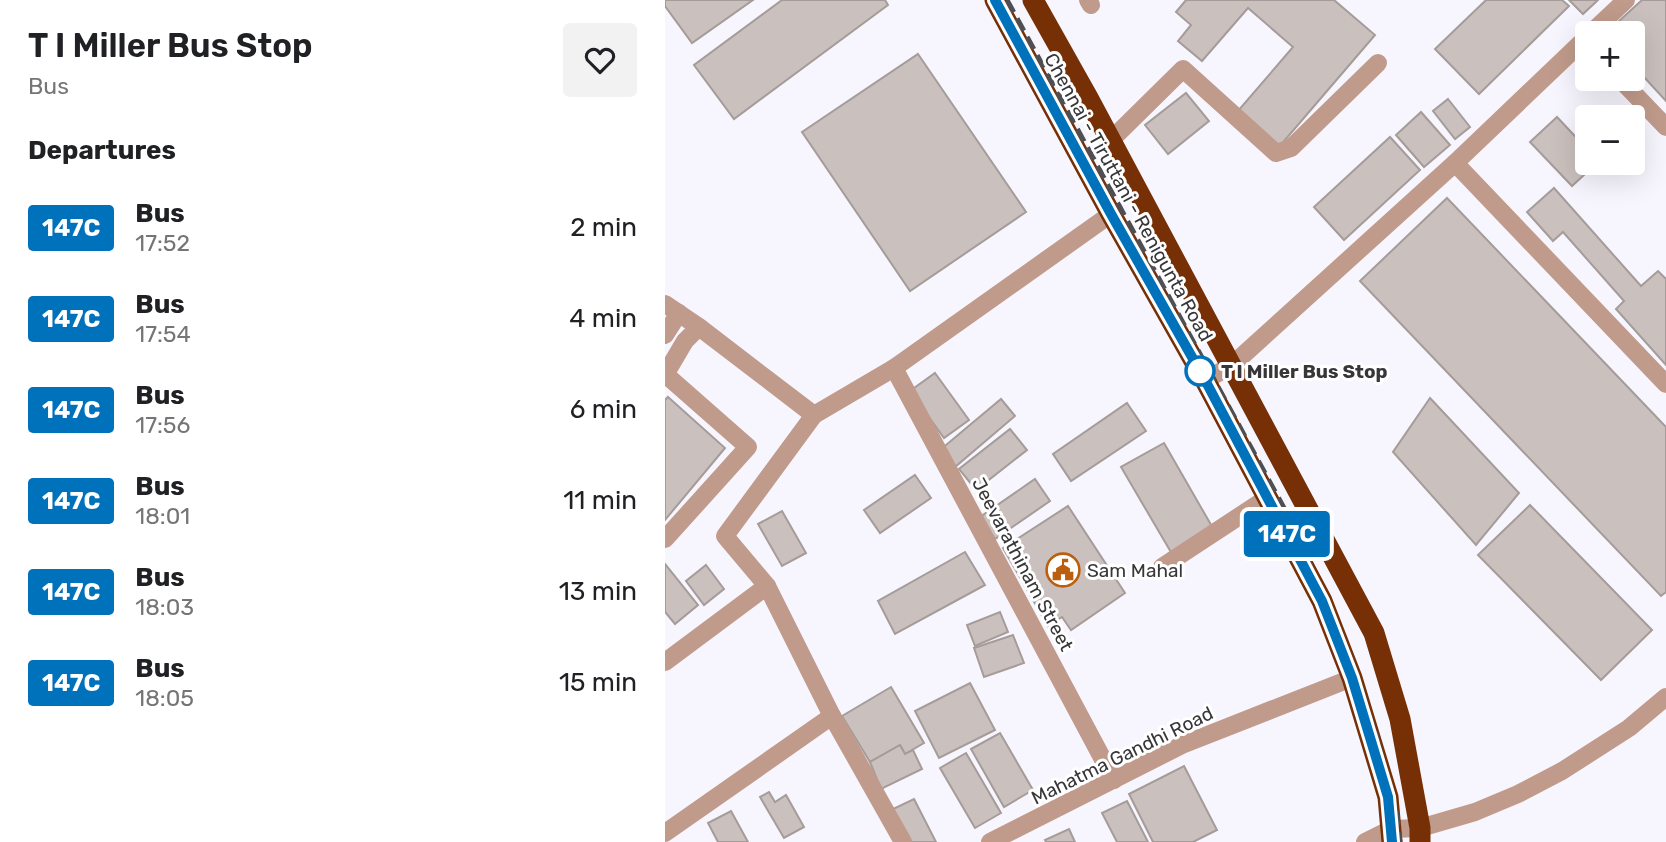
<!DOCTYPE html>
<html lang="en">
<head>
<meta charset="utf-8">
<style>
  :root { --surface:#fff; --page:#f2f2f2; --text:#202124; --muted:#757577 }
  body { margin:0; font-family:Rubik,sans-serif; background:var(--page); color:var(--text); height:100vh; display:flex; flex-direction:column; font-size:26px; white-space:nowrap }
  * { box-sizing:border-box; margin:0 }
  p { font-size:23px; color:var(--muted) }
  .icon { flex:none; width:38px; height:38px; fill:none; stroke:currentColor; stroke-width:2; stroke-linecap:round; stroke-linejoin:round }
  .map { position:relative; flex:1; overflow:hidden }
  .details { display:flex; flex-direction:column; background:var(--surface); width:665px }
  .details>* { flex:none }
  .badge { padding:0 14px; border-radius:5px; font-size:24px; line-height:46px }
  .controls { position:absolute; left:910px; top:21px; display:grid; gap:14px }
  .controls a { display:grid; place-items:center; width:70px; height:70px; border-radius:7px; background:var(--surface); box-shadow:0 7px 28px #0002; font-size:35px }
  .map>.badge { position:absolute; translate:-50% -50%; box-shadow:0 0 0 4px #fff }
  h2 { padding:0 28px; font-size:26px; line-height:63px }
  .round { display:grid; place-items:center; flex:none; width:74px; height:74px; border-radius:7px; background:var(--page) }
  .overview { display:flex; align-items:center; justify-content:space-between; height:119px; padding:0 28px }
  h1 { font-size:33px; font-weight:600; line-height:52px }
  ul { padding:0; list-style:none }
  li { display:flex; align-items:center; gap:21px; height:91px; padding:0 28px }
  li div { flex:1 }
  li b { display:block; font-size:26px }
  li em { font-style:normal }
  li .badge { min-width:77px; font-weight:700; text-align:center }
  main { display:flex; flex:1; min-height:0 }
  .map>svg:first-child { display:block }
  .building { fill:#cac0bd; stroke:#a59c99; stroke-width:2 }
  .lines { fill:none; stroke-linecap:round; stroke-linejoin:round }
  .minor { stroke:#c09b8b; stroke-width:18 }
  .highway { stroke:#773005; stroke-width:21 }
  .rail { stroke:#4f4f53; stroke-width:5; stroke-dasharray:14 7; stroke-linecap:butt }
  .line-casing { stroke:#fff; stroke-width:16 }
  .line { stroke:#0072bc; stroke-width:10 }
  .stop-dot { fill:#fff; stroke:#0072bc; stroke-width:3.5 }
  .labels { text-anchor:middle; stroke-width:6; stroke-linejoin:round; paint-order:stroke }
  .street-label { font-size:19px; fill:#37373a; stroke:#fff }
  .stop-label { font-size:19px; font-weight:bold; fill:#37373a; stroke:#fff; text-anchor:start }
  .poi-label { font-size:19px; fill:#37373a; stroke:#fff; text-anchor:start }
</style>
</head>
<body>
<main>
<section class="details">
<div class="overview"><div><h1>T I Miller Bus Stop</h1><p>Bus</p></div><a class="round"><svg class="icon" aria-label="heart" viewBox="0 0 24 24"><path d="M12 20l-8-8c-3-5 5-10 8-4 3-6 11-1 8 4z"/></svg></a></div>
<h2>Departures</h2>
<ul>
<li><span class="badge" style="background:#0072bc;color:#fff">147C</span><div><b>Bus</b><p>17:52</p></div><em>2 min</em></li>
<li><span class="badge" style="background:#0072bc;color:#fff">147C</span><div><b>Bus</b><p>17:54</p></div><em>4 min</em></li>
<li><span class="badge" style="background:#0072bc;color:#fff">147C</span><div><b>Bus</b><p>17:56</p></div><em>6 min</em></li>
<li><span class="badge" style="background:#0072bc;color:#fff">147C</span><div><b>Bus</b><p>18:01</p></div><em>11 min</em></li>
<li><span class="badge" style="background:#0072bc;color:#fff">147C</span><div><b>Bus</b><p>18:03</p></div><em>13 min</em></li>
<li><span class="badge" style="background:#0072bc;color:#fff">147C</span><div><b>Bus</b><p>18:05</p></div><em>15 min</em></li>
</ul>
</section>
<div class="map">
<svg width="1001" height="842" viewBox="0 0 1001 842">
  <rect width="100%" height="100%" fill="#f7f6ff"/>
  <g class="building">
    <path d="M0 0H88L27 43 0 6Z"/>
    <path d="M117 0H220L223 5 69 119 29 65Z"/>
    <path d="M521 0H669L710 35 614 147 573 111 628 47 583 8 537 61 513 41 526 25 511 12Z"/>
    <path d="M821 0H897L904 6 814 94 770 49Z"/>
    <path d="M904 0H933L918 14Z"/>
    <path d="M977 0H1001V101L968 65V33H941Z"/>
    <path d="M253 54 361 212 245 291 137 132Z"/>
    <path d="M521 93 544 121 503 154 480 125Z"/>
    <path d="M783 99 805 127 790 139 768 111Z"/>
    <path d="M756 112 785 145 759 167 731 135Z"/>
    <path d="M892 117 922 149V163H932L907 186 865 142Z"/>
    <path d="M725 137 755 170 679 240 649 207Z"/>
    <path d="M889 188 976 286 993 271 1001 279V365L951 309 959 301 898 232 888 241 862 212Z"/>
    <path d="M782 198 1001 427V592L996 596 695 281Z"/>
    <path d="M270 373 304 420 279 438 245 391Z"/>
    <path d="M3 397 60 448 0 520V400Z"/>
    <path d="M765 398 854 493 811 545 728 452Z"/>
    <path d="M336 399 350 416 290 467 275 450Z"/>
    <path d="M462 403 481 431 406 481 388 454Z"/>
    <path d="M345 429 362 450 311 490 294 469Z"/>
    <path d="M499 443 549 530 507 554 456 467Z"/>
    <path d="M250 475 266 498 215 533 199 510Z"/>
    <path d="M370 479 385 501 330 539 315 517Z"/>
    <path d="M865 505 987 630 936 680 813 555Z"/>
    <path d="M403 506 460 593 406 630 397 617 383 626 338 548Z"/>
    <path d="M117 511 141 553 117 566 93 524Z"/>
    <path d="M300 552 320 585 230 634 213 601Z"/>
    <path d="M0 564 33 605 10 624 0 612Z"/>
    <path d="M41 565 59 589 39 605 21 581Z"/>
    <path d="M335 612 343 632 310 646 302 625Z"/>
    <path d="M348 635 359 663 319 677 309 648Z"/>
    <path d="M305 683 330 730 274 758 250 711Z"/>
    <path d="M226 687 259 743 240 754 235 745 205 762 177 716Z"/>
    <path d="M335 733 368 790 339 807 306 749Z"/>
    <path d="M235 745 240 754 248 750 257 769 216 789 205 762Z"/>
    <path d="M301 753 336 813 310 828 275 768Z"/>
    <path d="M519 766 552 830 528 842H488L464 794Z"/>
    <path d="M104 792 110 802 121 795 139 827 119 838 95 797Z"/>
    <path d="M249 799 271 842H242L226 810Z"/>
    <path d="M462 801 483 842H452L437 813Z"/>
    <path d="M66 811 83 842H53L43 823Z"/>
    <path d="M404 829 410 842H381L380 840Z"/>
  </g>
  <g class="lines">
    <g class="minor">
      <path d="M423 0 426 5"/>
      <path d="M926 33 961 0"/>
      <path d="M955 79 1001 127"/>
      <path d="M446 140 518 69 611 153 626 148 713 63"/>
      <path d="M790 163 922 37"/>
      <path d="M0 304 34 327 149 415"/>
      <path d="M0 335 14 313"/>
      <path d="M229 368 449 780"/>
      <path d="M0 375 20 341 34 327"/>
      <path d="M540 380 566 366 790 163 1001 384"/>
      <path d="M0 539 83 447 0 374"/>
      <path d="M497 567 602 498"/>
      <path d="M0 662 102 586"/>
      <path d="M0 833 167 716"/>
      <path d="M238 842 167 716 102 586 60 536 149 415 229 368 446 214"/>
      <path d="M325 842 517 745 687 678"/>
      <path d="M700 842 726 829 755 828 810 812 853 794 897 771 964 728 1001 697"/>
    </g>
    <g class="highway">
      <path d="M330 0 446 214 540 380 657 601 687 678 723 797 727 842"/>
      <path d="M368 0 423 98 709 633 735 719 755 828V842"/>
    </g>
    <path class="rail" d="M342 0 631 530 696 690 711 735 732 815 735 842"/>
  </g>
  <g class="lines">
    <defs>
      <path id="line" d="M330 0 446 214 540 380 657 601 687 678 723 797 727 842"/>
    </defs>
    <use href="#line" class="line-casing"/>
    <use href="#line" class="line"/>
  </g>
  <defs>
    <symbol id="civic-ring" viewBox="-11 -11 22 22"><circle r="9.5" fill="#fff" stroke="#bb5e0d" stroke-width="1.5"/><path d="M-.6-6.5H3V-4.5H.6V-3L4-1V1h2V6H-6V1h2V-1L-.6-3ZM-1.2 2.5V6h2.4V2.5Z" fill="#bb5e0d"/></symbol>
  </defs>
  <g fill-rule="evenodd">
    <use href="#civic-ring" x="379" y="551" width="38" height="38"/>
  </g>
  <circle class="stop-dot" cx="535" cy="371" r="14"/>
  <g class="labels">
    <g class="street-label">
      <text transform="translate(464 197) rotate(61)" y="7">Chennai - Tiruttani - Renigunta Road</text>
      <text transform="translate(358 564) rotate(62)" y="7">Jeevarathinam Street</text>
      <text transform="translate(457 755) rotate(-26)" y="7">Mahatma Gandhi Road</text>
    </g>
    <g class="stop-label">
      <text x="556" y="378">T I Miller Bus Stop</text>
    </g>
    <g class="poi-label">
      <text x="422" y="577">Sam Mahal</text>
    </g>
  </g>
</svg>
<div class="controls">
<a>+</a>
<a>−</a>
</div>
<b class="badge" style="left:622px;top:534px;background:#0072bc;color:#fff">147C</b>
</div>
</main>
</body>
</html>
